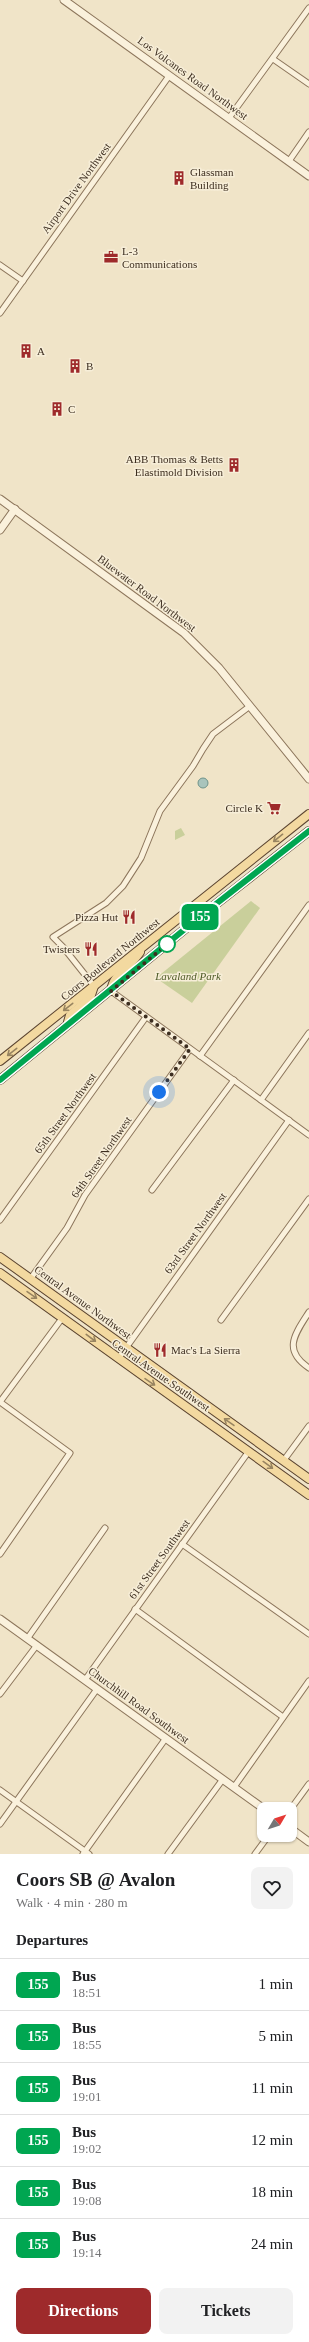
<!DOCTYPE html>
<html lang="en">
<head>
<meta charset="utf-8">
<style>
  :root { --surface:#fff; --page:#f2f2f2; --text:#202124; --muted:#757577; --line:#e0e0e0; --accent:#9e2a2b }
  body { margin:0; font-family:"Times New Roman",serif; background:var(--page); color:var(--text); height:100vh; display:flex; flex-direction:column; font-size:15px; white-space:nowrap }
  * { box-sizing:border-box; margin:0 }
  p { font-size:13px; color:var(--muted) }
  .icon { flex:none; width:22px; height:22px; fill:none; stroke:currentColor; stroke-width:2; stroke-linecap:round; stroke-linejoin:round }
  .map { position:relative; height:1854px; overflow:hidden }
  .sheet { display:flex; flex-direction:column; background:var(--surface); flex:1 }
  .sheet>* { flex:none }
  .badge { padding:0 8px; border-radius:6px; font-size:14px; line-height:26px }
  .needle { width:26px; rotate:51deg }
  .fabs { position:absolute; left:257px; top:1802px; display:grid; gap:8px }
  .fabs a { display:grid; place-items:center; width:40px; height:40px; border-radius:8px; background:var(--surface); box-shadow:0 1px 3px #0004; font-size:20px }
  .you { position:absolute; width:20px; height:20px; margin:-10px; border:3px solid #fff; border-radius:50%; background:#1a73e8; box-shadow:0 0 0 6px #1a73e833 }
  .map>.badge { position:absolute; translate:-50% -50%; box-shadow:0 0 0 2px #fff }
  h2 { padding:0 16px; font-size:15px; line-height:36px }
  .round { display:grid; place-items:center; flex:none; width:42px; height:42px; border-radius:8px; background:var(--page) }
  .summary { display:flex; align-items:center; justify-content:space-between; height:68px; padding:0 16px }
  h1 { font-size:19px; font-weight:700; line-height:30px }
  .cta { display:flex; gap:8px; margin-top:auto; padding:8px 16px }
  .cta a { flex:1; height:46px; border-radius:8px; background:var(--accent); color:#fff; font-size:16px; font-weight:700; line-height:46px; text-align:center }
  .cta a+a { background:var(--page); color:var(--text) }
  ul { padding:0; list-style:none }
  li { display:flex; align-items:center; gap:12px; height:52px; padding:0 16px; border-top:1px solid var(--line) }
  li div { flex:1 }
  li b { display:block; font-size:15px }
  li em { font-style:normal }
  li .badge { min-width:44px; font-weight:700; text-align:center }
  .map>svg:first-child { display:block }
  .green { fill:#c9cf9b }
  .water { fill:#a9c4bc; stroke:#6f938a }
  .lines { fill:none; stroke-linecap:round; stroke-linejoin:round }
  .minor-casing { stroke:#8d765c; stroke-width:7 }
  .tertiary-casing { stroke:#8d765c; stroke-width:9 }
  .primary-casing { stroke:#5b4430; stroke-width:10 }
  .minor { stroke:#faf1dc; stroke-width:5 }
  .tertiary { stroke:#faf1dc; stroke-width:7 }
  .primary { stroke:#f3d9a0; stroke-width:8 }
  .oneway { stroke:#988460 }
  .line-casing { stroke:#fff; stroke-width:9 }
  .line { stroke:#00a651; stroke-width:6 }
  .walk { stroke:#3d2e20; stroke-width:4; stroke-dasharray:0 7.2 }
  .stop-dot { fill:#fff; stroke:#00a651; stroke-width:2 }
  .labels { text-anchor:middle; stroke-width:3; stroke-linejoin:round; paint-order:stroke }
  .street-label { font-size:11px; fill:#3d2e20; stroke:#f7eed8 }
  .poi-label { font-size:11px; fill:#3d2e20; stroke:#f7eed8; text-anchor:start }
  .park-label { font-size:11px; font-style:italic; fill:#4d5a26; stroke:#f7eed8 }
</style>
</head>
<body>
<div class="map">
<svg width="309" height="1854" viewBox="0 0 309 1854">
  <rect width="100%" height="100%" fill="#f0e4c8"/>
  <g class="green">
    <path d="M181 828 185 835 175 840V831Z"/>
    <path d="M251 901 260 908 192 1003 156 978Z"/>
  </g>
  <circle class="water" cx="203" cy="783" r="5"/>
  <g class="lines">
    <defs>
      <g id="minor">
        <path d="M273 59 309 84"/>
        <path d="M229 118 309 8"/>
        <path d="M289 161 309 132"/>
        <path d="M0 265 23 281"/>
        <path d="M0 313 169 76"/>
        <path d="M94 986 63 947 53 937 106 903 123 886 141 858 160 811 193 766 203 749 213 734 250 706"/>
        <path d="M111 991 309 1135"/>
        <path d="M200 1056 309 905"/>
        <path d="M261 1100 309 1033"/>
        <path d="M152 1190 234 1080"/>
        <path d="M0 1220 146 1017"/>
        <path d="M31 1278 67 1228 85 1195 190 1049"/>
        <path d="M309 1312C295 1334 282 1350 309 1368"/>
        <path d="M221 1320 309 1199"/>
        <path d="M118 1359 289 1120"/>
        <path d="M284 1460 309 1426"/>
        <path d="M182 1544 309 1634"/>
        <path d="M0 1554 70 1453 0 1402 63 1317"/>
        <path d="M135 1609 283 1717"/>
        <path d="M27 1639 105 1528"/>
        <path d="M85 1680 249 1451"/>
        <path d="M0 1694 37 1645"/>
        <path d="M234 1787 309 1681"/>
        <path d="M0 1790 89 1854"/>
        <path d="M290 1810 309 1784"/>
        <path d="M0 1824 97 1689"/>
        <path d="M83 1854 166 1738"/>
        <path d="M168 1854 223 1779"/>
        <path d="M255 1854 269 1835"/>
      </g>
      <g id="tertiary">
        <path d="M64 0 309 176"/>
        <path d="M0 499 184 633 219 668 309 779"/>
        <path d="M0 530 15 509"/>
        <path d="M0 1619 264 1809"/>
        <path d="M290 1828 309 1842"/>
      </g>
      <g id="primary">
        <path d="M111 991C113 974 131 966 140 952"/>
        <path d="M68 1022 70 1015 90 998 94 986"/>
        <path d="M0 1061 309 814"/>
        <path d="M0 1080 207 911 309 831"/>
        <path d="M0 1257 309 1479"/>
        <path d="M0 1273 309 1495"/>
      </g>
    </defs>
    <use href="#minor" class="minor-casing"/>
    <use href="#tertiary" class="tertiary-casing"/>
    <use href="#primary" class="primary-casing"/>
    <use href="#minor" class="minor"/>
    <use href="#tertiary" class="tertiary"/>
    <use href="#primary" class="primary"/>
  </g>
  <defs><path id="oneway-shaft" d="M-6 0H5M1.5-3L5.5 0L1.5 3" fill="none" stroke-width="1.6" stroke-linecap="round" stroke-linejoin="round"/></defs>
  <g class="oneway">
    <use href="#oneway-shaft" transform="translate(278 838) rotate(141)"/>
    <use href="#oneway-shaft" transform="translate(68 1007) rotate(142)"/>
    <use href="#oneway-shaft" transform="translate(12 1052) rotate(142)"/>
    <use href="#oneway-shaft" transform="translate(32 1295) rotate(35)"/>
    <use href="#oneway-shaft" transform="translate(91 1338) rotate(37)"/>
    <use href="#oneway-shaft" transform="translate(150 1382) rotate(34)"/>
    <use href="#oneway-shaft" transform="translate(229 1422) rotate(-145)"/>
    <use href="#oneway-shaft" transform="translate(268 1465) rotate(36)"/>
  </g>
  <g class="lines">
    <defs>
      <path id="line" d="M0 1080 207 911 309 831"/>
    </defs>
    <use href="#line" class="line-casing"/>
    <use href="#line" class="line"/>
    <path class="walk" d="M159 1092 190 1049 111 991 171 941 167 944"/>
  </g>
  <defs>
    <symbol id="building-bare" viewBox="-9 -9 18 18"><path d="M-4-6H4V6H1V3H-1V6H-4ZM-2.5-4.3h1.7v1.8h-1.7ZM.8-4.3h1.7v1.8H.8ZM-2.5-1h1.7V.8h-1.7ZM.8-1h1.7V.8H.8Z" fill="#9e2a2b" stroke="#f7eed8" stroke-width="2.5" paint-order="stroke"/></symbol>
    <symbol id="office-bare" viewBox="-9 -9 18 18"><path d="M-6-3h4V-5.5h4V-3h4V5H-6ZM-1-4.5V-3h2v-1.5ZM-6 0V1H6V0Z" fill="#9e2a2b" stroke="#f7eed8" stroke-width="2.5" paint-order="stroke"/></symbol>
    <symbol id="supermarket-bare" viewBox="-9 -9 18 18"><path d="M-6-5.5h2.5l.6 2H6L4.5 2H-2.5L-4.4-4H-6ZM-1.5 3.2a1.3 1.3 0 1 0 .1 0ZM3 3.2a1.3 1.3 0 1 0 .1 0Z" fill="#9e2a2b" stroke="#f7eed8" stroke-width="2.5" paint-order="stroke"/></symbol>
    <symbol id="restaurant-bare" viewBox="-9 -9 18 18"><path d="M-5-6h1v4h1v-4h1v4h1v-4h1v5L-1.5 .5V6h-2V.5L-5-1ZM5-6V6H3V1.5H1.5Q1.5-4 5-6Z" fill="#9e2a2b" stroke="#f7eed8" stroke-width="2.5" paint-order="stroke"/></symbol>
  </defs>
  <g fill-rule="evenodd">
    <use href="#building-bare" x="169" y="168" width="20" height="20"/>
    <use href="#office-bare" x="101" y="247" width="20" height="20"/>
    <use href="#building-bare" x="16" y="341" width="20" height="20"/>
    <use href="#building-bare" x="65" y="356" width="20" height="20"/>
    <use href="#building-bare" x="47" y="399" width="20" height="20"/>
    <use href="#building-bare" x="224" y="455" width="20" height="20"/>
    <use href="#supermarket-bare" x="264" y="798" width="20" height="20"/>
    <use href="#restaurant-bare" x="119" y="907" width="20" height="20"/>
    <use href="#restaurant-bare" x="81" y="939" width="20" height="20"/>
    <use href="#restaurant-bare" x="150" y="1340" width="20" height="20"/>
  </g>
  <circle class="stop-dot" cx="167" cy="944" r="8"/>
  <g class="labels">
    <g class="street-label">
      <text transform="translate(193 78) rotate(36)" y="4">Los Volcanes Road Northwest</text>
      <text transform="translate(76 188) rotate(-54)" y="4">Airport Drive Northwest</text>
      <text transform="translate(147 593) rotate(37)" y="4">Bluewater Road Northwest</text>
      <text transform="translate(110 959) rotate(-39)" y="4">Coors Boulevard Northwest</text>
      <text transform="translate(65 1113) rotate(-54)" y="4">65th Street Northwest</text>
      <text transform="translate(101 1157) rotate(-55)" y="4">64th Street Northwest</text>
      <text transform="translate(195 1233) rotate(-54)" y="4">63rd Street Northwest</text>
      <text transform="translate(83 1302) rotate(36)" y="4">Central Avenue Northwest</text>
      <text transform="translate(161 1375) rotate(35)" y="4">Central Avenue Southwest</text>
      <text transform="translate(159 1559) rotate(-54)" y="4">61st Street Southwest</text>
      <text transform="translate(139 1705) rotate(36)" y="4">Churchhill Road Southwest</text>
    </g>
    <g class="poi-label">
      <text x="190" y="176">Glassman<tspan x="190" dy="13">Building</tspan></text>
      <text x="122" y="255">L-3<tspan x="122" dy="13">Communications</tspan></text>
      <text x="37" y="355">A</text>
      <text x="86" y="370">B</text>
      <text x="68" y="413">C</text>
      <text x="223" y="463" text-anchor="end">ABB Thomas &amp; Betts<tspan x="223" dy="13">Elastimold Division</tspan></text>
      <text x="263" y="812" text-anchor="end">Circle K</text>
      <text x="118" y="921" text-anchor="end">Pizza Hut</text>
      <text x="80" y="953" text-anchor="end">Twisters</text>
      <text x="171" y="1354">Mac's La Sierra</text>
    </g>
    <g class="park-label">
      <text x="188" y="980">Lavaland Park</text>
    </g>
  </g>
</svg>
<div class="fabs">
<a><svg class="needle" viewBox="-14 -14 28 28"><path d="M0-13l5 13h-10z" fill="#e53935"/><path d="M0 13l5-13h-10z" fill="#757577"/></svg></a>
</div>
<div class="you" style="left:159px;top:1092px"></div>
<b class="badge" style="left:200px;top:917px;background:#00a651;color:#fff">155</b>
</div>
<section class="sheet">
<div class="summary"><div><h1>Coors SB @ Avalon</h1><p>Walk · 4 min · 280 m</p></div><a class="round"><svg class="icon" aria-label="heart" viewBox="0 0 24 24"><path d="M12 20l-8-8c-3-5 5-10 8-4 3-6 11-1 8 4z"/></svg></a></div>
<h2>Departures</h2>
<ul>
<li><span class="badge" style="background:#00a651;color:#fff">155</span><div><b>Bus</b><p>18:51</p></div><em>1 min</em></li>
<li><span class="badge" style="background:#00a651;color:#fff">155</span><div><b>Bus</b><p>18:55</p></div><em>5 min</em></li>
<li><span class="badge" style="background:#00a651;color:#fff">155</span><div><b>Bus</b><p>19:01</p></div><em>11 min</em></li>
<li><span class="badge" style="background:#00a651;color:#fff">155</span><div><b>Bus</b><p>19:02</p></div><em>12 min</em></li>
<li><span class="badge" style="background:#00a651;color:#fff">155</span><div><b>Bus</b><p>19:08</p></div><em>18 min</em></li>
<li><span class="badge" style="background:#00a651;color:#fff">155</span><div><b>Bus</b><p>19:14</p></div><em>24 min</em></li>
</ul>
<div class="cta"><a>Directions</a><a>Tickets</a></div>
</section>
</body>
</html>
